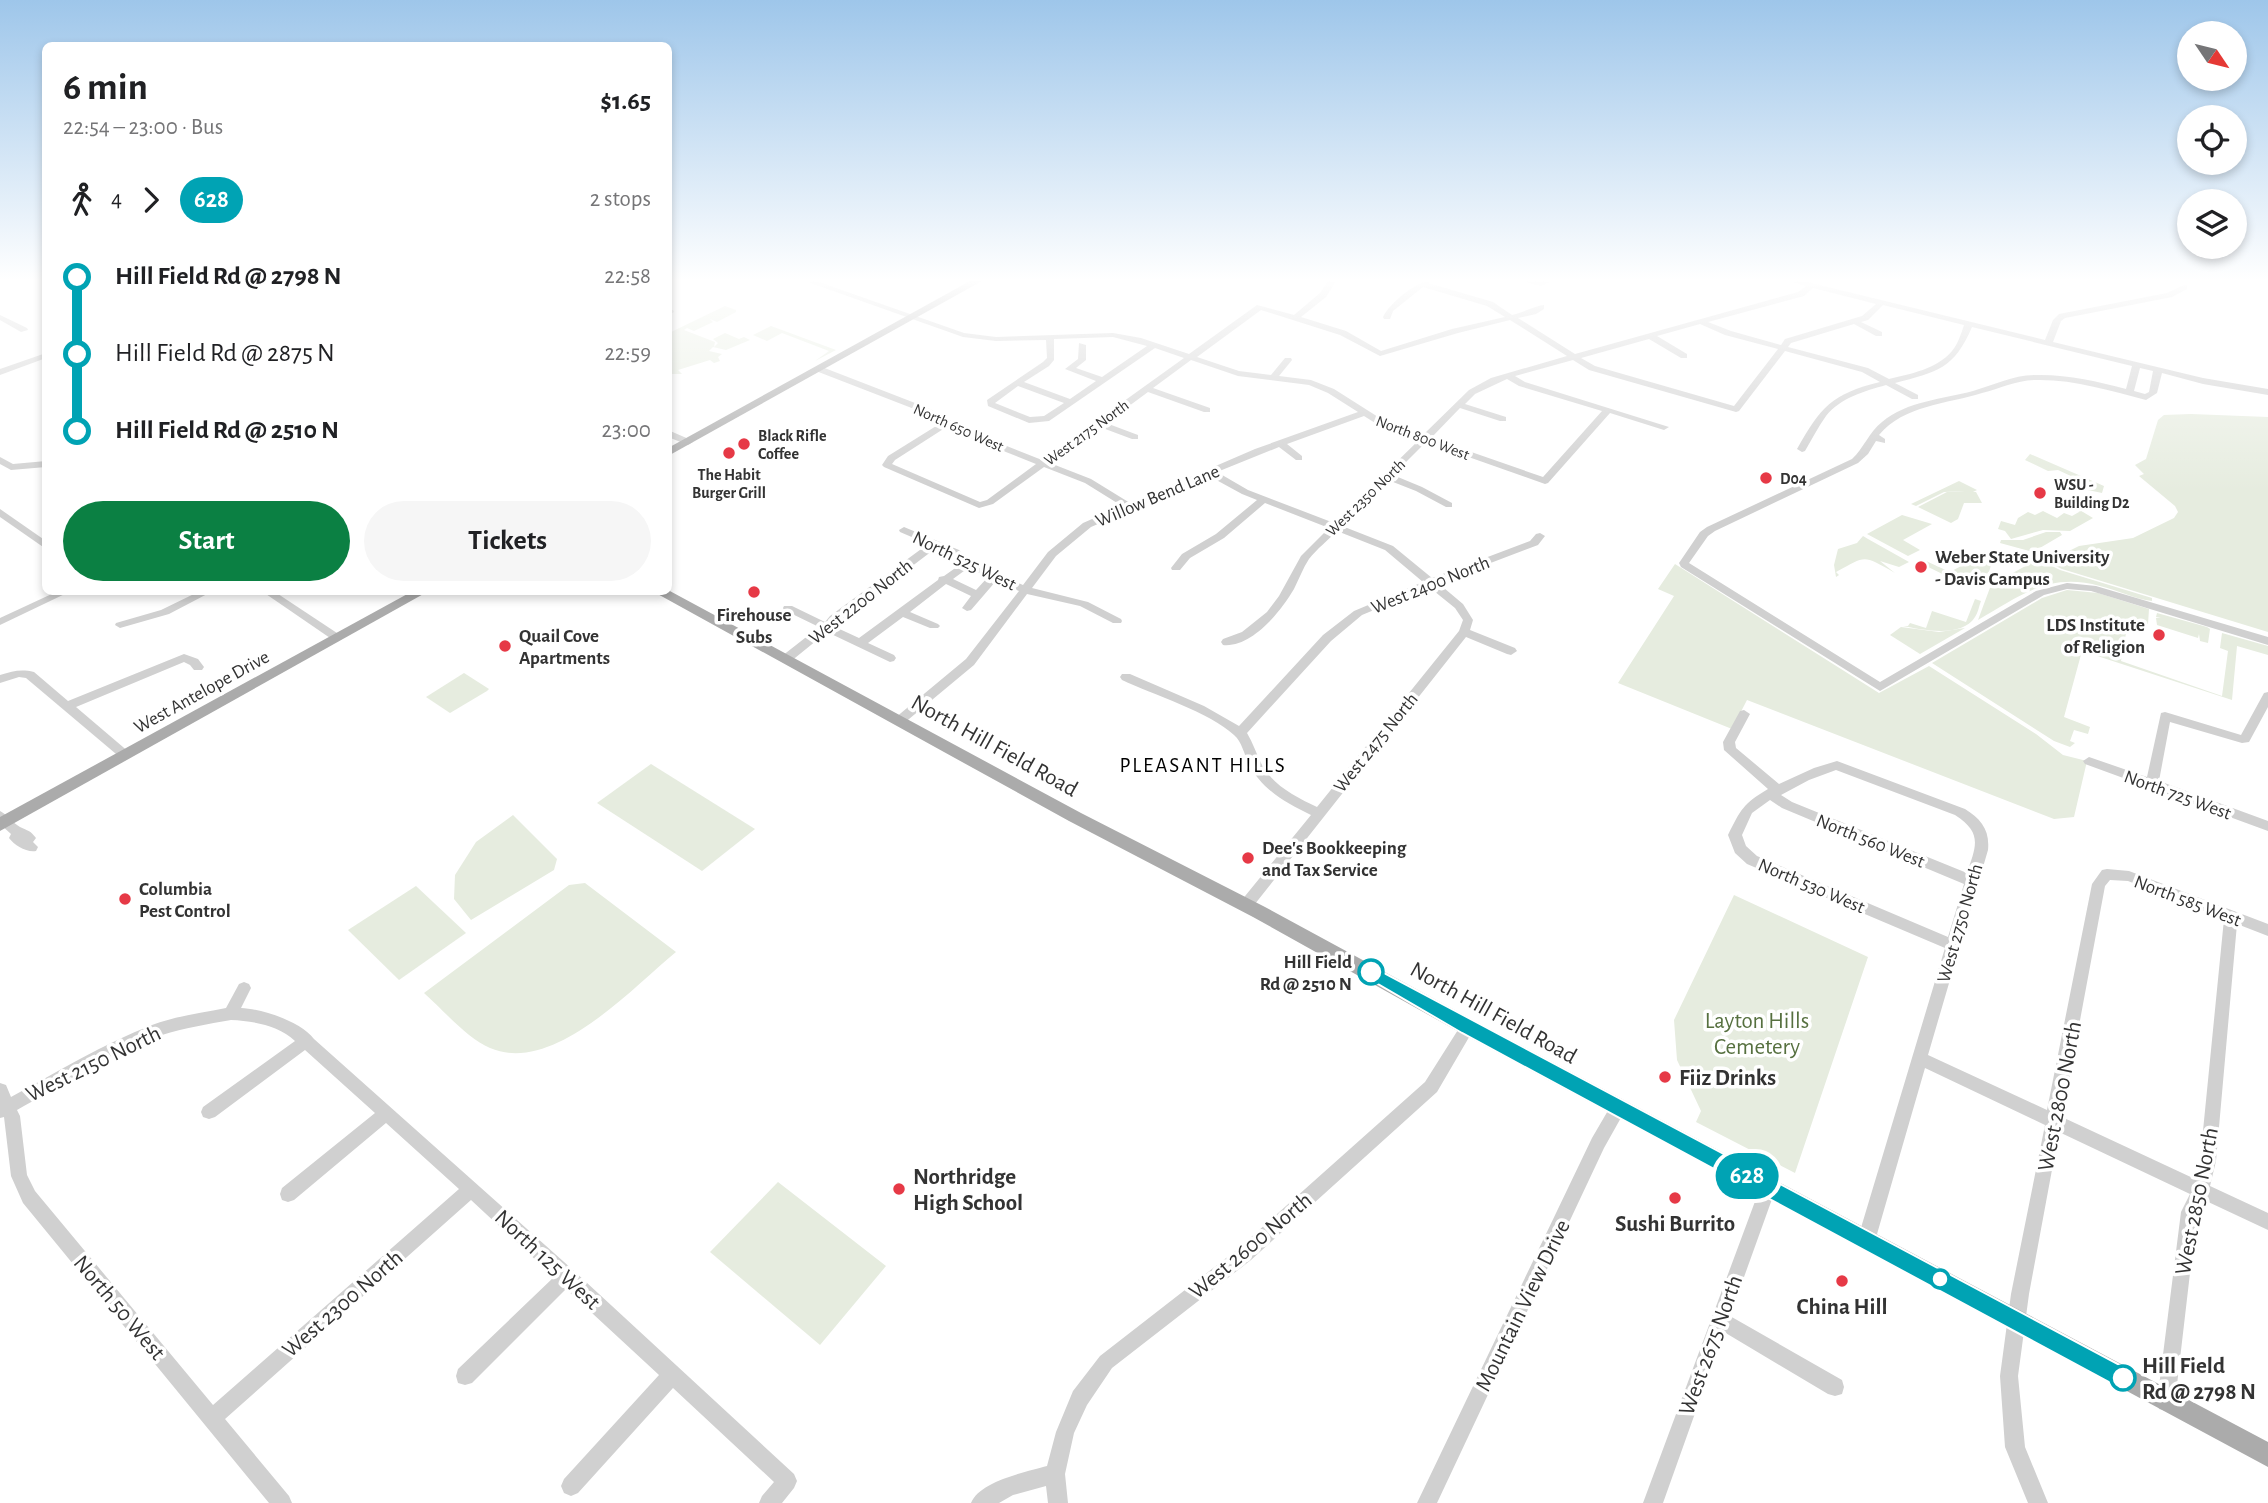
<!DOCTYPE html>
<html lang="en">
<head>
<meta charset="utf-8">
<style>
  :root { --surface:#fff; --page:#f6f6f6; --text:#202124; --muted:#757577; --accent:#0b8043 }
  body { margin:0; font-family:"Alegreya Sans",sans-serif; background:var(--page); color:var(--text); height:100vh; display:flex; flex-direction:column; font-size:26px; white-space:nowrap }
  * { box-sizing:border-box; margin:0 }
  p { font-size:23px; color:var(--muted) }
  .icon { flex:none; width:38px; height:38px; fill:none; stroke:currentColor; stroke-width:2; stroke-linecap:round; stroke-linejoin:round }
  .map { position:relative; flex:1; overflow:hidden }
  .details { position:absolute; left:42px; top:42px; width:630px; height:553px; display:flex; flex-direction:column; background:var(--surface); border-radius:10px; box-shadow:0 4px 10px #0003 }
  .details>* { flex:none }
  .badge { padding:0 14px; border-radius:23px; font-size:24px; line-height:46px }
  .needle { width:46px; rotate:125deg }
  .buttons { position:absolute; left:2177px; top:21px; display:grid; gap:14px }
  .buttons a { display:grid; place-items:center; width:70px; height:70px; border-radius:50%; background:var(--surface); box-shadow:0 4px 10px #0003; font-size:35px }
  .map>.badge { position:absolute; translate:-50% -50%; box-shadow:0 0 0 4px #fff }
  .legs { display:flex; align-items:center; gap:10px; height:77px; padding:0 21px; font-size:23px }
  .legs p { margin-inline-start:auto }
  .overview { display:flex; align-items:center; justify-content:space-between; height:119px; padding:0 21px }
  h1 { font-size:38px; font-weight:700; line-height:52px }
  .cta { display:flex; gap:14px; margin-top:auto; padding:14px 21px }
  .cta a { flex:1; height:80px; border-radius:42px; background:var(--accent); color:#fff; font-size:28px; font-weight:700; line-height:80px; text-align:center }
  .cta a+a { background:var(--page); color:var(--text) }
  ul { padding:0 21px; list-style:none }
  li { display:flex; align-items:center; gap:24px; height:77px; font-size:26px }
  li i { display:grid; place-items:center; width:10px; height:100%; margin:0 9px; background:currentColor }
  li i::after { content:''; width:18px; height:18px; margin:-9px; border:5px solid; border-radius:50%; background:var(--surface) }
  li p { margin-inline-start:auto }
  li:first-child i { background:linear-gradient(#0000 50%,currentColor 0) }
  li:last-child i { background:linear-gradient(currentColor 50%,#0000 0) }
  .map>svg:first-child { display:block }
  .green { fill:#e6ecdf }
  .lines { fill:none; stroke-linecap:round; stroke-linejoin:round }
  .minor { fill:#d0d0d0; fill-rule:evenodd }
  .major { fill:#ababab; fill-rule:evenodd }
  .line-1 { fill:#00a3b4; stroke:#fff; stroke-width:2 }
  .poi-dot { fill:#e63946; stroke:#fff; stroke-width:2.5 }
  .stop-1-dot { fill:#fff; stroke:#00a3b4; stroke-width:3.5 }
  .labels { text-anchor:middle; stroke-width:7; stroke-linejoin:round; paint-order:stroke }
  .far-street-label { font-size:16px; fill:#333; stroke:#fff }
  .far-poi-label { font-size:16px; font-weight:bold; fill:#333; stroke:#fff; text-anchor:start }
  .street-label { font-size:19px; fill:#333; stroke:#fff }
  .poi-label { font-size:19px; font-weight:bold; fill:#333; stroke:#fff; text-anchor:start }
  .stop-label { font-size:19px; font-weight:bold; fill:#333; stroke:#fff; text-anchor:end }
  .neighbourhood-label { font-size:21px; letter-spacing:2px; fill:#000; stroke:#fff }
  .near-street-label { font-size:23px; fill:#333; stroke:#fff }
  .near-park-label { font-size:23px; fill:#56703f; stroke:#fff }
  .near-poi-label { font-size:23px; font-weight:bold; fill:#333; stroke:#fff; text-anchor:start }
  .near-stop-label { font-size:23px; font-weight:bold; fill:#333; stroke:#fff; text-anchor:start }
</style>
</head>
<body>
<div class="map">
<svg width="2268" height="1503" viewBox="0 0 2268 1503">
  <rect width="100%" height="100%" fill="#fff"/>
  <g class="green">
    <path d="M725 306 736 310V312L717 322 710 319 713 322 694 331 687 328 684 330 715 342 714 347 718 343 713 339 725 333 739 339 744 337 750 340 726 350 713 347 709 351 722 354 718 357 720 361 714 363 710 360 678 370 682 374H672L674 370 669 380V333Z"/>
    <path d="M771 326 836 350 815 361 829 351 782 333 767 341 753 335Z"/>
    <path d="M2191 414 2268 417V632L2062 569 2047 562 2079 546 2133 538 2174 518 2178 512 2175 506 2139 476 2144 474 2135 465 2146 459 2158 420 2164 415Z"/>
    <path d="M2030 454 2104 486 2102 493 2083 489 2090 485 2058 470 2048 471 2025 460Z"/>
    <path d="M1959 481 1977 490 1973 492H1976L1982 503H1964L1958 519 1951 523 1918 507 1947 492 1965 491 1944 492 1916 506 1911 504Z"/>
    <path d="M2078 509 2093 518 2070 531 2043 530 2011 539 2005 531 1998 529 2001 521 2015 525 2018 518 2028 512 2035 515 2043 511 2057 518 2064 513 2072 516 2079 512Z"/>
    <path d="M1902 515 1932 524 1903 540 1920 550 1908 556 1867 534Z"/>
    <path d="M2046 532H2060L2062 535 2033 552 2000 543 2001 540H2023Z"/>
    <path d="M1863 536 1868 539 1909 562 1899 567 1880 561 1895 573C1861 554 1867 556 1836 572L1839 575 1836 577 1834 565 1838 549 1857 543Z"/>
    <path d="M1987 552 1994 556 1987 578 1969 587 1922 564 1926 561 1950 572Z"/>
    <path d="M2038 559 2060 570 2152 598V601C2135 599 2117 590 2100 586 2048 572 2020 596 1978 620L1991 585Z"/>
    <path d="M1675 564 1879 693 1929 666 2036 734 2063 755 2087 761 2074 817 2054 819 1747 700 1732 729 1618 683 1674 596 1658 589Z"/>
    <path d="M2067 590 2098 593 2149 609 2148 624 2128 622 2121 661 2222 696 2228 651 2220 648 2222 633 2268 646V655L2237 646 2232 700 2082 651 2064 717 2090 727 2088 734 2074 730 2070 741 2075 743 2070 747 2054 741 1932 663 2042 598Z"/>
    <path d="M1975 599 1981 601C1979 606 1978 613 1975 617 1962 638 1923 630 1903 626H1908L1910 623 1926 628 1932 611 1966 622Z"/>
    <path d="M2157 613 2207 627 2210 629 2208 643 2200 641 2199 634 2198 638 2157 625 2156 618H2161L2156 617Z"/>
    <path d="M1901 627 1939 632 1965 628 1920 654 1890 635Z"/>
    <path d="M464 673 489 689 487 691 450 713 426 697Z"/>
    <path d="M651 764 755 829 702 871 597 803Z"/>
    <path d="M513 815 557 859 554 870 471 920 454 899 455 875 476 842Z"/>
    <path d="M585 883 676 952C631 989 553 1075 490 1048 468 1039 442 1009 424 993L569 885Z"/>
    <path d="M416 886 466 933 399 980 348 930Z"/>
    <path d="M1734 895 1868 957 1795 1173 1696 1122 1701 1111 1677 1060 1674 1020Z"/>
    <path d="M778 1182 886 1266 820 1345 710 1252Z"/>
  </g>
  <g class="lines">
    <g class="minor">
      <path d="M805 281H816L964 333 996 337 1113 333 1141 338 1189 354 1257 305 1294 315 1320 293 1328 281H1336L1326 297 1301 317 1346 331 1381 351 1452 329 1505 317 1487 306 1423 287 1393 311 1390 319H1384L1383 317C1389 304 1416 281 1430 281L1428 283 1493 302 1512 315C1521 313 1538 305 1544 305V309L1536 314 1518 318 1575 354 1798 292 1806 286 1789 281H1803L2045 340 2053 320 2059 314 2167 293 2184 285H2187V289L2172 297 2065 318 2061 321 2053 342 2203 378 2268 389V395L2203 384 2162 373 2157 393 2146 400C2111 391 2076 380 2040 380 2019 379 2002 388 1982 393 1947 404 1904 405 1879 435L1885 439V443L1876 441 1868 454 1858 463 1715 531 1708 536 1689 563 1880 682 2036 591 2067 583 2096 586 2268 637V645L2091 591 2067 589 2044 595 1880 691 1681 567 1679 563 1700 532 1707 527 1852 459C1864 448 1869 432 1882 422 1907 401 1943 399 1973 391 1994 385 2013 375 2035 375 2066 374 2096 381 2126 389L2132 366 1972 327C1954 369 1937 372 1895 383L1918 395V399H1912L1886 385C1865 391 1840 398 1826 416 1818 427 1812 439 1805 451L1802 452 1797 449C1821 407 1831 394 1880 382L1862 372 1785 351 1739 411 1736 412 1589 370 1573 360 1515 376 1525 382 1669 427 1664 430 1610 413 1548 483 1545 484 1426 442 1393 475 1422 487 1452 503V507H1446L1416 491 1388 480 1342 526 1393 546 1432 578 1530 541 1536 534 1540 533 1545 536 1538 545 1438 583 1463 604 1473 620 1470 630 1515 648 1517 651 1511 655 1507 654 1466 637 1251 909 1246 910 1241 909 1239 905 1241 901 1311 815C1286 803 1261 789 1249 764 1244 754 1242 742 1234 735 1211 713 1152 694 1122 680L1120 677 1122 674H1130L1204 706 1239 726 1323 635 1354 611 1423 582 1385 550 1337 531C1328 540 1317 549 1309 559 1303 568 1299 579 1294 589 1281 611 1252 648 1223 645L1221 642 1223 639 1242 632 1267 612 1279 596 1301 556 1329 528 1265 503 1224 538 1190 558 1180 570H1172L1171 568 1182 554 1216 534 1257 500 1242 494 1209 476 1091 527 1056 556 1032 588 1088 602 1121 619 1122 621 1121 623H1113L1080 606 1027 594 974 665 903 724H895L893 721 895 718 966 659 1019 591 996 581 971 610 967 611 962 608 971 596 946 584 910 612 938 624 940 626 938 628H930L903 617 868 643 894 655 896 658 894 661 890 662 827 632 790 662H782L780 659 782 656 819 627 784 610 783 608 784 606H792L825 622 830 616 928 544 900 532 899 530 904 527 959 550 971 562 1023 585 1048 552 1083 523 1122 506 1085 483 1044 467 993 504 979 508 884 467 882 465 888 456 941 423 922 412 816 371V367H822L928 408 974 433 1042 460 1184 358 1155 348 1049 421 1029 423 988 406 987 400 1043 362 1047 358 1046 340 996 341 963 337ZM1813 288 1876 304 1862 316 1785 339 1781 345 1731 331 1708 322 1804 296ZM1883 305 1964 325C1961 334 1958 344 1952 351 1937 369 1910 374 1889 379L1868 368 1788 347 1791 343 1854 324 1876 336H1882V332L1861 322 1868 320ZM1261 310 1340 335 1380 356 1458 333 1510 320 1567 356 1491 378 1469 390 1423 435 1386 422 1334 389 1311 380 1279 376 1292 360 1291 358H1285L1271 375 1239 371 1197 357ZM1700 324 1725 335 1778 349 1734 406 1595 366 1581 358 1649 339 1681 358H1687V354L1657 336ZM1113 337 1147 346 1102 377 1076 368 1086 360V345L1079 343 1078 359 1065 369 1096 381 1070 399 1024 382 1049 366 1054 360V339ZM1191 360 1238 376 1309 385 1328 393 1358 412 1255 449 1130 503 1091 479 1050 463 1100 427 1132 439H1138V435L1106 423 1148 392 1204 412H1210V408L1153 388ZM2140 368 2153 371 2149 392 2145 394 2134 391ZM1507 379 1519 386 1602 411 1543 477 1431 438 1460 408 1500 421H1506V417L1465 404 1475 394ZM1018 386 1064 403 1044 416 1030 417 995 403ZM1364 416 1380 426 1419 440 1334 523 1248 490 1217 472 1279 447 1296 460H1302V456L1287 444ZM948 426 968 437 1036 464 987 500 980 502 892 464 895 460ZM936 548 951 554 961 564 944 576 939 577 938 580 859 638 833 626ZM968 568 988 577 976 590 953 579ZM1429 587 1455 608 1463 620 1459 631 1317 807C1296 797 1272 785 1261 763 1256 753 1253 743 1247 733L1331 641 1362 615Z"/>
      <path d="M1521 281H1552L1541 286Z"/>
      <path d="M668 310H673L674 312 668 315Z"/>
      <path d="M0 315 27 328 28 330 21 332 0 320Z"/>
      <path d="M46 353V358L0 375V369Z"/>
      <path d="M668 430 691 440 693 442 688 445 668 437Z"/>
      <path d="M0 457 13 464 46 461V467L11 470 0 464Z"/>
      <path d="M0 509 46 541V549L0 517Z"/>
      <path d="M56 592H69L0 625V618Z"/>
      <path d="M198 592H211L169 614 120 628 115 625 116 623 161 610Z"/>
      <path d="M263 592H275L343 637 337 641 333 640Z"/>
      <path d="M184 654 198 659 204 667 202 670H194L190 665 184 662 76 707 130 753 132 756 126 760 122 759 26 678 19 677 0 683V675C13 671 21 669 34 672L68 701Z"/>
      <path d="M2268 692V707L2249 742 2242 743 2170 722 2159 781 2268 821V831L2085 764 2083 761 2089 757 2147 777 2161 713 2165 712 2241 735 2264 693Z"/>
      <path d="M1744 710 1750 714 1735 742 1736 748 1779 784 1814 768 1837 761 1965 809C1981 819 1990 830 1988 850L1928 1055 2047 1110 2092 884 2102 870 2107 869 2129 871 2268 924V936L2237 924 2216 1161 2210 1186 2268 1213V1230L2204 1200 2197 1213 2175 1402 2173 1409 2166 1411 2159 1409 2157 1402 2181 1212 2190 1194 2059 1132 2029 1294 2018 1376 2025 1447 2048 1503H2028L2005 1447 2000 1376 2011 1294 2045 1125 1925 1068 1875 1241 1872 1247 1866 1249 1860 1247 1857 1241 1945 948 1747 864 1735 853 1728 835C1741 809 1743 804 1768 789L1724 750 1723 742 1740 711ZM1836 770 1955 815C1983 833 1976 846 1967 873L1792 802 1781 795 1809 780ZM1770 800 1782 808 1964 884 1948 937 1757 856 1746 846 1742 835 1752 813ZM2110 880 2128 881 2224 919 2200 1161 2195 1179 2062 1117 2105 886Z"/>
      <path d="M0 811C8 815 13 823 20 827 28 831 30 830 36 838L33 842 38 847 36 851C27 853 14 845 9 838L11 834 0 824Z"/>
      <path d="M244 982 249 984 251 988 241 1008C264 1009 301 1022 314 1039L573 1270 794 1474 797 1481 794 1488 782 1503H759L762 1496 774 1482 673 1388 578 1493 571 1496 564 1493 561 1486 564 1479 659 1375 566 1289 472 1383 465 1385 458 1383 456 1376 458 1369 554 1277 471 1200 225 1419 289 1496 292 1503H269L23 1203 11 1176 4 1117 0 1118V1083L6 1085 11 1097C57 1072 103 1044 152 1025 176 1016 201 1013 226 1008L239 984ZM231 1020C253 1021 278 1025 295 1041L203 1107 201 1112 203 1117 209 1119 215 1117 305 1050 375 1113 282 1188 280 1194 282 1200 288 1202 294 1200 386 1123 459 1189 213 1405 35 1191 27 1175 20 1116 17 1110C61 1086 115 1050 162 1035 184 1028 208 1024 231 1020Z"/>
      <path d="M1468 1021 1473 1022 1475 1027 1437 1092 1251 1260 1112 1368 1087 1405 1074 1433 1065 1474 1068 1503H1048L1046 1486 1013 1495 999 1503H971C980 1481 1026 1472 1047 1466L1056 1432 1073 1391 1100 1356 1239 1248 1425 1082 1463 1022Z"/>
      <path d="M1619 1100 1625 1102 1627 1107 1604 1148 1437 1503H1417L1592 1138 1613 1102Z"/>
      <path d="M1768 1180 1774 1182 1776 1188 1730 1316 1842 1380 1844 1387 1842 1394 1835 1396 1828 1394 1724 1332 1663 1503H1643L1760 1188 1762 1182Z"/>
    </g>
    <g class="major">
      <path d="M970 281H982L668 456V448Z"/>
      <path d="M668 590 1081 813 1265 907 1475 1021 2268 1442V1467L1461 1033 1253 917 1069 821 654 592Z"/>
      <path d="M411 592H427L0 831V817Z"/>
    </g>
  </g>
  <linearGradient id="sky" x2="0" y2="1"><stop stop-color="#9ec6ea"/><stop offset="0.57" stop-color="#fff"/><stop offset="1" stop-color="#fff" stop-opacity="0"/></linearGradient>
  <rect width="2268" height="491" fill="url(#sky)"/>
  <path class="line-1" d="M1371 966 2131 1371 2134 1378 2131 1386 2123 1389 2116 1386 1462 1033 1366 977 1363 972 1366 968Z"/>
  <g class="poi-dot">
    <circle cx="744" cy="444" r="7"/>
    <circle cx="729" cy="453" r="7"/>
    <circle cx="1766" cy="478" r="7"/>
    <circle cx="2040" cy="493" r="7"/>
    <circle cx="1921" cy="567" r="7"/>
    <circle cx="754" cy="592" r="7"/>
    <circle cx="2159" cy="635" r="7"/>
    <circle cx="505" cy="646" r="7"/>
    <circle cx="1248" cy="858" r="7"/>
    <circle cx="125" cy="899" r="7"/>
    <circle cx="1665" cy="1077" r="7"/>
    <circle cx="899" cy="1189" r="7"/>
    <circle cx="1675" cy="1198" r="7"/>
    <circle cx="1842" cy="1281" r="7"/>
  </g>
  <g class="stop-1-dot">
    <circle cx="1371" cy="972" r="12"/>
    <circle cx="1940" cy="1279" r="9"/>
    <circle cx="2123" cy="1378" r="12"/>
  </g>
  <g class="labels">
    <g class="far-street-label">
      <text transform="translate(959 427) rotate(24)" y="6">North 650 West</text>
      <text transform="translate(1086 432) rotate(-36)" y="6">West 2175 North</text>
      <text transform="translate(1423 437) rotate(21)" y="6">North 800 West</text>
      <text transform="translate(1365 497) rotate(-44)" y="6">West 2350 North</text>
    </g>
    <g class="far-poi-label">
      <text x="758" y="441">Black Rifle<tspan x="758" dy="18">Coffee</tspan></text>
      <text x="729" y="480" text-anchor="middle">The Habit<tspan x="729" dy="18">Burger Grill</tspan></text>
      <text x="1780" y="484">D04</text>
      <text x="2054" y="490">WSU -<tspan x="2054" dy="18">Building D2</tspan></text>
    </g>
    <g class="street-label">
      <text transform="translate(1157 495) rotate(-23)" y="7">Willow Bend Lane</text>
      <text transform="translate(965 560) rotate(26)" y="7">North 525 West</text>
      <text transform="translate(1430 584) rotate(-22)" y="7">West 2400 North</text>
      <text transform="translate(860 601) rotate(-38)" y="7">West 2200 North</text>
      <text transform="translate(201 691) rotate(-29)" y="7">West Antelope Drive</text>
      <text transform="translate(1375 742) rotate(-51)" y="7">West 2475 North</text>
      <text transform="translate(2178 794) rotate(20)" y="7">North 725 West</text>
      <text transform="translate(1871 840) rotate(22)" y="7">North 560 West</text>
      <text transform="translate(1812 885) rotate(23)" y="7">North 530 West</text>
      <text transform="translate(2188 900) rotate(21)" y="7">North 585 West</text>
      <text transform="translate(1959 923) rotate(-74)" y="7">West 2750 North</text>
    </g>
    <g class="poi-label">
      <text x="1935" y="563">Weber State University<tspan x="1935" dy="22">- Davis Campus</tspan></text>
      <text x="754" y="621" text-anchor="middle">Firehouse<tspan x="754" dy="22">Subs</tspan></text>
      <text x="2145" y="631" text-anchor="end">LDS Institute<tspan x="2145" dy="22">of Religion</tspan></text>
      <text x="519" y="642">Quail Cove<tspan x="519" dy="22">Apartments</tspan></text>
      <text x="1262" y="854">Dee's Bookkeeping<tspan x="1262" dy="22">and Tax Service</tspan></text>
      <text x="139" y="895">Columbia<tspan x="139" dy="22">Pest Control</tspan></text>
    </g>
    <g class="stop-label">
      <text x="1352" y="968">Hill Field<tspan x="1352" dy="22">Rd @ 2510 N</tspan></text>
    </g>
    <g class="neighbourhood-label">
      <text x="1203" y="772">PLEASANT HILLS</text>
    </g>
    <g class="near-street-label">
      <text transform="translate(995 745) rotate(29)" y="8">North Hill Field Road</text>
      <text transform="translate(1494 1012) rotate(29)" y="8">North Hill Field Road</text>
      <text transform="translate(93 1063) rotate(-26)" y="8">West 2150 North</text>
      <text transform="translate(2059 1096) rotate(-79)" y="8">West 2800 North</text>
      <text transform="translate(2196 1201) rotate(-79)" y="8">West 2850 North</text>
      <text transform="translate(1250 1245) rotate(-40)" y="8">West 2600 North</text>
      <text transform="translate(548 1259) rotate(43)" y="8">North 125 West</text>
      <text transform="translate(342 1303) rotate(-41)" y="8">West 2300 North</text>
      <text transform="translate(1522 1305) rotate(-64)" y="8">Mountain View Drive</text>
      <text transform="translate(120 1307) rotate(50)" y="8">North 50 West</text>
      <text transform="translate(1710 1345) rotate(-70)" y="8">West 2675 North</text>
    </g>
    <g class="near-park-label">
      <text x="1757" y="1028">Layton Hills<tspan x="1757" dy="26">Cemetery</tspan></text>
    </g>
    <g class="near-poi-label">
      <text x="1679" y="1085">Fiiz Drinks</text>
      <text x="913" y="1184">Northridge<tspan x="913" dy="26">High School</tspan></text>
      <text x="1675" y="1231" text-anchor="middle">Sushi Burrito</text>
      <text x="1842" y="1314" text-anchor="middle">China Hill</text>
    </g>
    <g class="near-stop-label">
      <text x="2142" y="1373">Hill Field<tspan x="2142" dy="26">Rd @ 2798 N</tspan></text>
    </g>
  </g>
</svg>
<div class="buttons">
<a><svg class="needle" viewBox="-14 -14 28 28"><path d="M0-13l5 13h-10z" fill="#e53935"/><path d="M0 13l5-13h-10z" fill="#757577"/></svg></a>
<a><svg class="icon" aria-label="locate" viewBox="0 0 24 24"><circle cx="12" cy="12" r="6"/><path d="M12 2v4M12 18v4M2 12h4M18 12h4"/></svg></a>
<a><svg class="icon" aria-label="layers" viewBox="0 0 24 24"><path d="M12 4l9 5-9 5-9-5zM3 14l9 5 9-5"/></svg></a>
</div>
<b class="badge" style="left:1747px;top:1176px;background:#00a3b4;color:#fff">628</b>
<section class="details">
<div class="overview"><div><h1>6 min</h1><p>22:54 – 23:00 · Bus</p></div><b>$1.65</b></div>
<div class="legs"><svg class="icon" aria-label="walk" viewBox="0 0 24 24"><circle cx="13" cy="4" r="2"/><path d="M13 8l-2 6 4 7M11 14l-3 7M7 12l3-4h3l4 4"/></svg>4<svg class="icon" aria-label="forward" viewBox="0 0 24 24"><path d="M9 5l7 7-7 7"/></svg><b class="badge" style="background:#00a3b4;color:#fff">628</b><p>2 stops</p></div>
<ul>
<li><i style="color:#00a3b4"></i><b>Hill Field Rd @ 2798 N</b><p>22:58</p></li>
<li><i style="color:#00a3b4"></i><span>Hill Field Rd @ 2875 N</span><p>22:59</p></li>
<li><i style="color:#00a3b4"></i><b>Hill Field Rd @ 2510 N</b><p>23:00</p></li>
</ul>
<div class="cta"><a>Start</a><a>Tickets</a></div>
</section>
</div>
</body>
</html>
